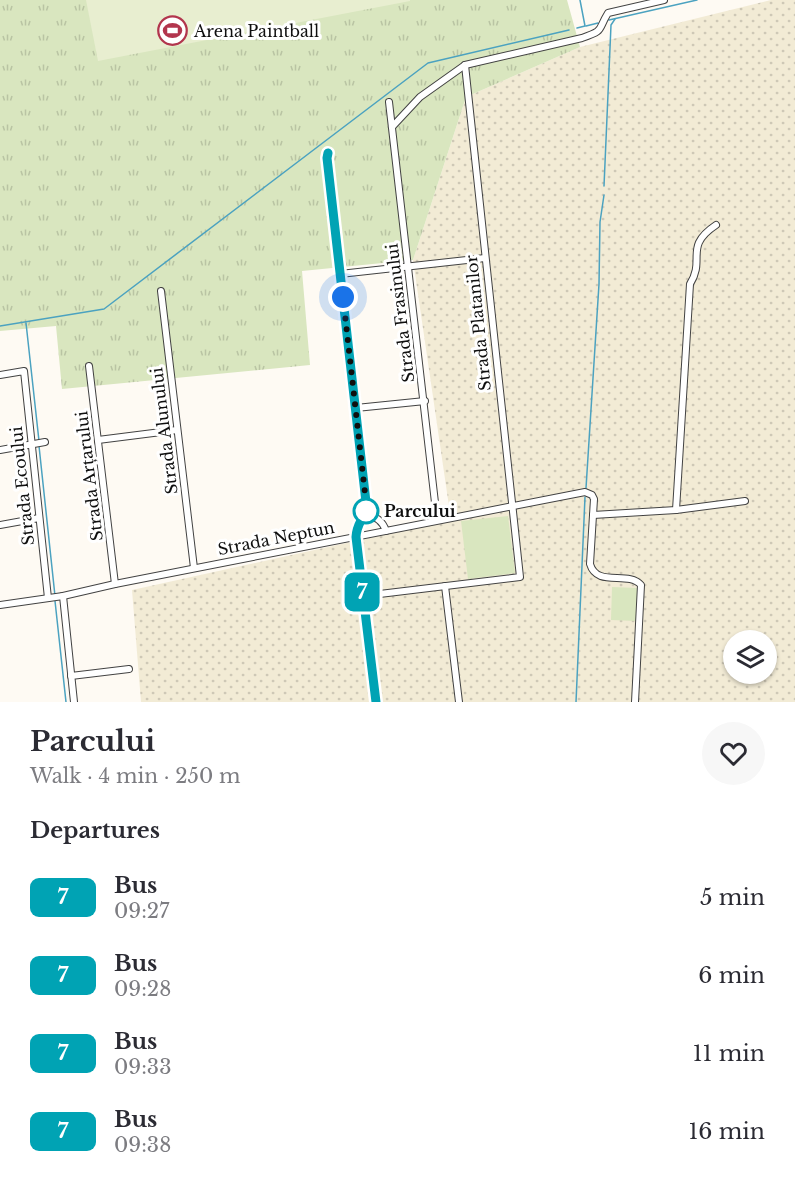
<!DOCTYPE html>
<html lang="en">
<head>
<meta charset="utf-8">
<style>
  :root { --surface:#fff; --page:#f7f7f7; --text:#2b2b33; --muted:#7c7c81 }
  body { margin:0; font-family:"Libre Baskerville",serif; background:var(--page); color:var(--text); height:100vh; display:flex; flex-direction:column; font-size:22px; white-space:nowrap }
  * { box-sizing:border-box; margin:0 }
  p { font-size:20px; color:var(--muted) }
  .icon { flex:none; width:33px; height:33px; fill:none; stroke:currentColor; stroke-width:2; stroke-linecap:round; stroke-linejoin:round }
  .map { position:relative; height:702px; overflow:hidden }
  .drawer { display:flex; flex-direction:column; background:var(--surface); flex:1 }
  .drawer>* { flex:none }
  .badge { padding:0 12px; border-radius:9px; font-size:21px; line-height:39px }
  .fabs { position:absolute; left:723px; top:630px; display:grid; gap:12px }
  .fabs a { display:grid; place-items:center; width:54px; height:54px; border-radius:50%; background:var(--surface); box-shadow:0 2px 4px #0004; font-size:30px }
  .you { position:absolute; width:30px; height:30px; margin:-15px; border:4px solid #fff; border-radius:50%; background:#1a73e8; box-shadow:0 0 0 9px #1a73e833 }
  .map>.badge { position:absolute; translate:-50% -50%; box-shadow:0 0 0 3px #fff }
  h2 { padding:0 30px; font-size:22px; line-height:54px }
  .round { display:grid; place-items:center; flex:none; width:63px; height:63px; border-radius:32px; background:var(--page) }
  .overview { display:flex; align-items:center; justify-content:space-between; height:102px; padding:0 30px }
  h1 { font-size:28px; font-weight:700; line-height:45px }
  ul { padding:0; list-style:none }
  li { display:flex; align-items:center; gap:18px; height:78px; padding:0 30px }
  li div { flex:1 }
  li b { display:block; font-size:22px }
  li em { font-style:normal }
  li .badge { min-width:66px; font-weight:700; text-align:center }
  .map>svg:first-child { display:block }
  .farmland { fill:url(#farmland-dots); fill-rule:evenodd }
  .grass { fill:url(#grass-tufts) }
  .park { fill:#d9e6bf }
  .pitch { fill:#e8eed0 }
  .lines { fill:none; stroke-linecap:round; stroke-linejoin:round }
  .stream { stroke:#4ba2c0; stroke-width:1.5 }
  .minor-casing { stroke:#424242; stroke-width:8 }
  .minor { stroke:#fff; stroke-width:6 }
  .line-casing { stroke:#fff; stroke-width:14 }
  .line { stroke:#00a3b4; stroke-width:9 }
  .walk { stroke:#0f0f0f; stroke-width:6; stroke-dasharray:0 10.8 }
  .stop-dot { fill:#fff; stroke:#00a3b4; stroke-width:3 }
  .labels { text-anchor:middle; stroke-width:6; stroke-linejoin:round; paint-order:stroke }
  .poi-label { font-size:16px; fill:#0f0f0f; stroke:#fff; text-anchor:start }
  .street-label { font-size:16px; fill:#0f0f0f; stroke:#fff }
  .stop-label { font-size:16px; font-weight:bold; fill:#0f0f0f; stroke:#fff; text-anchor:start }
</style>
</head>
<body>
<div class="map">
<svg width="795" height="702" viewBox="0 0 795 702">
  <defs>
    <pattern id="farmland-dots" width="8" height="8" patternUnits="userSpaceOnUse" patternTransform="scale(1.5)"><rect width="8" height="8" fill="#f2ebd5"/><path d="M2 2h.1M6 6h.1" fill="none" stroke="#cec8b6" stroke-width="1.8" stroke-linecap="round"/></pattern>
    <pattern id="grass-tufts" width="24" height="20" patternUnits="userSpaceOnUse" patternTransform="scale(1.5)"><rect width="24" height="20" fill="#d9e6bf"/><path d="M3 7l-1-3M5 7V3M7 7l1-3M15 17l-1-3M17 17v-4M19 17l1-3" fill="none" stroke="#b9c4a3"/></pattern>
  </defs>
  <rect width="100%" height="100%" fill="#fefaf3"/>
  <path class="farmland" d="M771 0H795V702H141L132 590 451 520 413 260 466 97 580 47ZM734 640H766V674H734Z"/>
  <path class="grass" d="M0 0H567L580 47 466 97 413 260 302 271 310 365 62 389 56 326 0 331Z"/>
  <g class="park">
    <path d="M508 516 515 573 468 579 461 521Z"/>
    <path d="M612 587 638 588 636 621 611 620Z"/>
  </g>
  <path class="pitch" d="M86 0H410V1L98 61Z"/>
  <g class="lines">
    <g class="stream">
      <path d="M609 20 697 0"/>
      <path d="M586 26 598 23"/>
      <path d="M577 28 585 26 580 0"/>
      <path d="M604 186 611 25 615 19"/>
      <path d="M26 323 39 441"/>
      <path d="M0 326 104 309 428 63 569 30"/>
      <path d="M39 446 55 596"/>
      <path d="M586 488 599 284 600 222 604 195"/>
      <path d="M55 601 66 702"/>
      <path d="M576 702 585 497"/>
    </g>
    <defs>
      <g id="minor">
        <path d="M389 102 437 520"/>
        <path d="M392 127 420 97 465 65 582 38C605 30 597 31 608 13L664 0"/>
        <path d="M328 153 327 158 366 502V515"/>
        <path d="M340 274 485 258"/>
        <path d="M161 291 194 568"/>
        <path d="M89 366 115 584"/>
        <path d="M0 375 24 371 48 598"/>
        <path d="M356 408 425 401"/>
        <path d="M98 440 177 430"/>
        <path d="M0 450 45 442"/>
        <path d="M676 510 690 284C706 259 683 247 716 225"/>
        <path d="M593 515 676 510 745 501"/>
        <path d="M0 525 39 518"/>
        <path d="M445 586 459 702"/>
        <path d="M63 596 74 702"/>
        <path d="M363 596 520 577 465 65"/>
        <path d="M0 605 63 596 115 584 585 492 592 495 594 499 590 564C597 588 628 570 641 585L635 702"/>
        <path d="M71 676 129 669"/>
        <path d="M376 702 356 529 366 515C376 516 383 522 386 531"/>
      </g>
    </defs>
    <use href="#minor" class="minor-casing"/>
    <use href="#minor" class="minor"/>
  </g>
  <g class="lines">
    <defs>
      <path id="line" d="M328 153 327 158 366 502C366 520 357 520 356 537L376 702"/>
    </defs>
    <use href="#line" class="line-casing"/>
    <use href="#line" class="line"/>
    <path class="walk" d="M343 297 366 502V515V511"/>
  </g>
  <defs>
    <symbol id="stadium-ring" viewBox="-11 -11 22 22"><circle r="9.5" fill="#fff" stroke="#b2354d" stroke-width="1.5"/><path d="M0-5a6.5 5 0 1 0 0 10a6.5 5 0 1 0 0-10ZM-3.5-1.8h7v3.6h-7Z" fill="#b2354d"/></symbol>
  </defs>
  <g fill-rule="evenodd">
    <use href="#stadium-ring" x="156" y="14" width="33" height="33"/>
  </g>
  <circle class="stop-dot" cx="366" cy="511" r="12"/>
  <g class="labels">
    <g class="poi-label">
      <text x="194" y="37">Arena Paintball</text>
    </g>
    <g class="street-label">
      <text transform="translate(400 313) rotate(-97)" y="6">Strada Frasinului</text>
      <text transform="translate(478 323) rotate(-96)" y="6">Strada Platanilor</text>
      <text transform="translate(164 431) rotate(-97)" y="6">Strada Alunului</text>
      <text transform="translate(89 476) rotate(-97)" y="6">Strada Arțarului</text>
      <text transform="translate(22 486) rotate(-96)" y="6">Strada Ecoului</text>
      <text transform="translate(276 538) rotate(-11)" y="6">Strada Neptun</text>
    </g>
    <g class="stop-label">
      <text x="384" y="517">Parcului</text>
    </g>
  </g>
</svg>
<div class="fabs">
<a><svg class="icon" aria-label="layers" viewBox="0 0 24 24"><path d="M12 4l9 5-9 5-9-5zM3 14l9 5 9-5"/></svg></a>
</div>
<div class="you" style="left:343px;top:297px"></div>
<b class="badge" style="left:362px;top:592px;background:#00a3b4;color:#fff">7</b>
</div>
<section class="drawer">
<div class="overview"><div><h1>Parcului</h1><p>Walk · 4 min · 250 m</p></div><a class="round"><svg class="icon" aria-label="heart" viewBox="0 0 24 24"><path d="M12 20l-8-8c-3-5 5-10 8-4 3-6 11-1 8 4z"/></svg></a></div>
<h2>Departures</h2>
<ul>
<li><span class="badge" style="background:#00a3b4;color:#fff">7</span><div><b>Bus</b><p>09:27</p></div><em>5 min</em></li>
<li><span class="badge" style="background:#00a3b4;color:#fff">7</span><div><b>Bus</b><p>09:28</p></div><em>6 min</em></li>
<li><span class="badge" style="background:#00a3b4;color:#fff">7</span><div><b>Bus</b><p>09:33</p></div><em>11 min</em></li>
<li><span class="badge" style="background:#00a3b4;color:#fff">7</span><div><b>Bus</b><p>09:38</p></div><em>16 min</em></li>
</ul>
</section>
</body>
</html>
